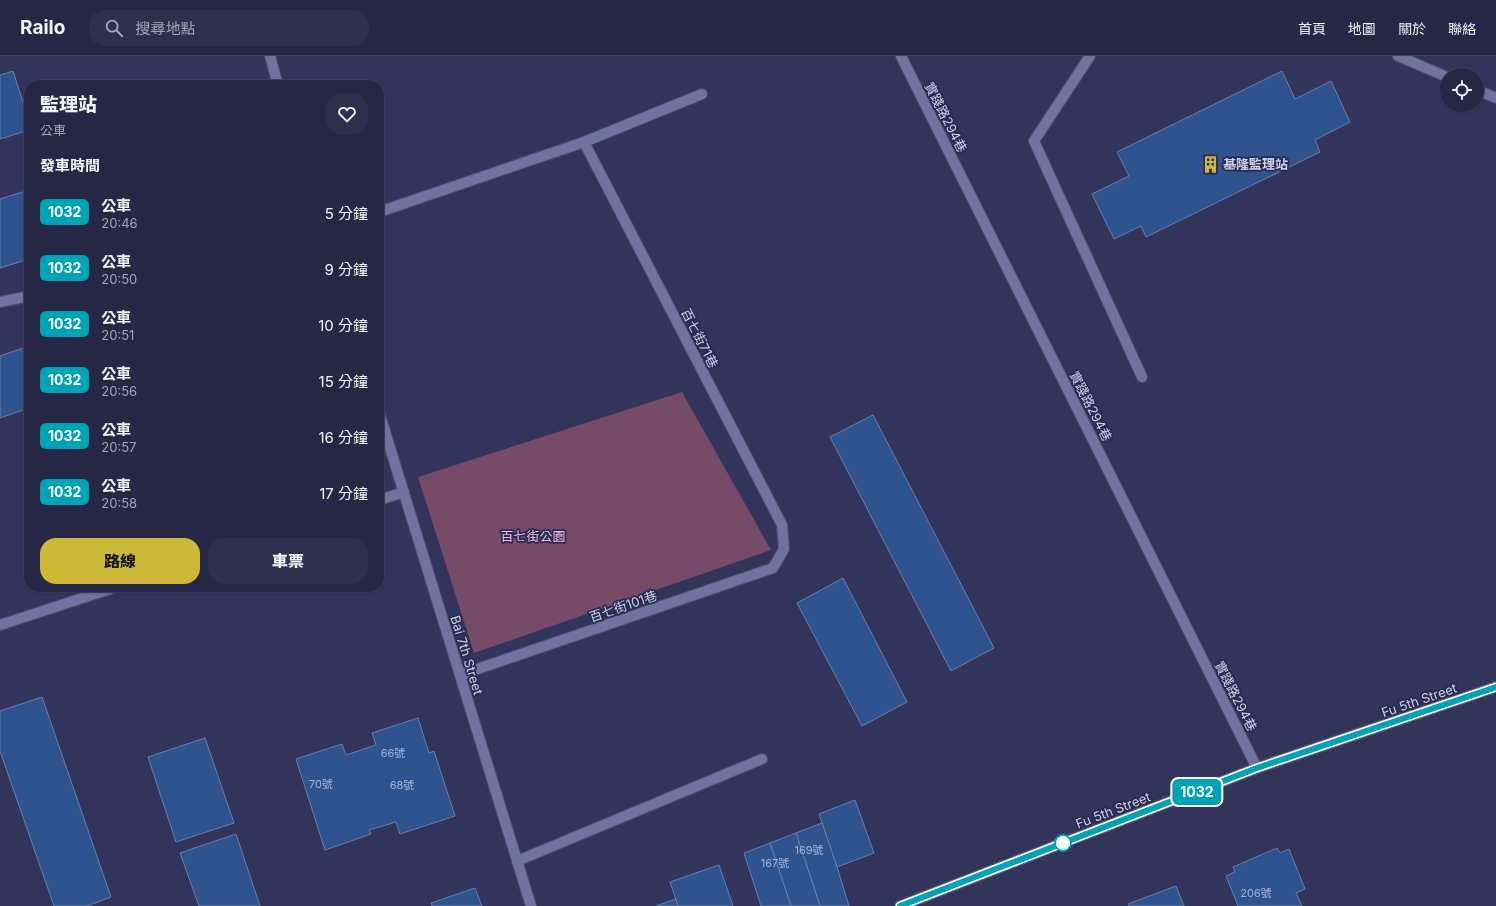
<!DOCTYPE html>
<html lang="zh-TW">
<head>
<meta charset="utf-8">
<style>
  :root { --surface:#262745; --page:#2e2f4c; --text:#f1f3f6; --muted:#a4a5b3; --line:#42445e; --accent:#cdb938 }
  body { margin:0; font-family:Inter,"Noto Sans TC",sans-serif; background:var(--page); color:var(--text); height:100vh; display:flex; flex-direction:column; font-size:15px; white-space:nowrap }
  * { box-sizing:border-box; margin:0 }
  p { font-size:13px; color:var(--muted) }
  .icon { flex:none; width:22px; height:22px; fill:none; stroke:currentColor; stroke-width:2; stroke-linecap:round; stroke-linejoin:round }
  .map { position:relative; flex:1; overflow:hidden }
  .drawer { position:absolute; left:24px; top:24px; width:360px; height:512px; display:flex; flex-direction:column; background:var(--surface); border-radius:16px; box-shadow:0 1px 3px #0004,0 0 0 1px var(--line) }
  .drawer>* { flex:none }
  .badge { padding:0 8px; border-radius:6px; font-size:14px; line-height:26px }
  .controls { position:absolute; left:1440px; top:12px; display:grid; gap:8px }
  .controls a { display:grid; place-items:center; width:44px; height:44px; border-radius:50%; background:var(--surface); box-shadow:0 1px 3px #0004,0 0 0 1px var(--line); font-size:20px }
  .map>.badge { position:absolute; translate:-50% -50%; box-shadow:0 0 0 2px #fff }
  h2 { padding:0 16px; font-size:15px; line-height:36px }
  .round { display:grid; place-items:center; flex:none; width:42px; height:42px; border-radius:16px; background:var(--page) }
  .overview { display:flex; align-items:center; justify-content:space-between; height:68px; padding:0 16px }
  h1 { font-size:19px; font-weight:800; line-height:30px }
  .primary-button { display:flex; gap:8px; margin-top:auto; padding:8px 16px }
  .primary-button a { flex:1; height:46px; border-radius:16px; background:var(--accent); color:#111; font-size:16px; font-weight:800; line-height:46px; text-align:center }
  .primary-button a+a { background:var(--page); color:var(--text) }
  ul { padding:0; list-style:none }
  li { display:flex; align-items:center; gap:12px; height:56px; padding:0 16px }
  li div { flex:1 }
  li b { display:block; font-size:15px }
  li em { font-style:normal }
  li .badge { min-width:44px; font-weight:700; text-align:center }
  header { display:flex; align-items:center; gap:24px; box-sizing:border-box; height:56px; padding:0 20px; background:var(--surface); border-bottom:1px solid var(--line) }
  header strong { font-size:19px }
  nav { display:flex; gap:22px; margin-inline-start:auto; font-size:14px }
  .search { width:280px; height:36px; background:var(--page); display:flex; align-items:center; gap:10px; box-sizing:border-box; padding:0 14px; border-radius:16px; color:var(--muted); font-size:15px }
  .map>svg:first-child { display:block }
  .green { fill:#774a68 }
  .building { fill:#2e538f; stroke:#6881a9 }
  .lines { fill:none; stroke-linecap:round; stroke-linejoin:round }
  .minor-casing { stroke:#4d4e70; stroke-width:12 }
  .minor { stroke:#6f739f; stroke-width:10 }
  .line-casing { stroke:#fff; stroke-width:9 }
  .line { stroke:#00a3b4; stroke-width:6 }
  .stop-dot { fill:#fff; stroke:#00a3b4; stroke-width:2 }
  .labels { text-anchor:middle; stroke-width:3.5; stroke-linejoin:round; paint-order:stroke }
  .number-label { font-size:11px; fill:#a6b2d3 }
  .street-label { font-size:13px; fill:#ced1ea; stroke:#292a51 }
  .poi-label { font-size:13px; font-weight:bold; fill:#ced1ea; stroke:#292a51; text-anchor:start }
  .park-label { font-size:13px; fill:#f6bce1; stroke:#292a51 }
</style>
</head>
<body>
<header>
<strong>Railo</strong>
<div class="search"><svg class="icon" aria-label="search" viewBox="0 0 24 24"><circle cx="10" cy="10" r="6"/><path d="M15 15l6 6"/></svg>搜尋地點</div>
<nav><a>首頁</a><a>地圖</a><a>關於</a><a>聯絡</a></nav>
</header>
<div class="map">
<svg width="1496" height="850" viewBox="0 0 1496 850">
  <rect width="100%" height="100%" fill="#32345c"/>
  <path class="green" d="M682 336 771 494 474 597 418 421Z"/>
  <g class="building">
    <path d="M13 15 29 65V74L0 83V19Z"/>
    <path d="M1282 15 1295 43 1331 25 1350 66 1315 84 1320 96 1146 181 1141 170 1114 183 1092 138 1129 120 1117 96Z"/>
    <path d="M29 134V203L0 212V143Z"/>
    <path d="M29 290V352L0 362V300Z"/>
    <path d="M873 359 994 592 951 615 830 381Z"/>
    <path d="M843 522 907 646 862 670 797 547Z"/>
    <path d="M42 641 111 841 87 850H54L0 695V655Z"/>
    <path d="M418 662 429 697 434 695 455 760 400 778 396 766 369 774 371 778 325 794 296 703 342 688 346 699 376 689 372 677Z"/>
    <path d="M205 682 234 767 176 786 148 701Z"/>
    <path d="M855 744 874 797 837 811 819 758Z"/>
    <path d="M822 767 837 811 849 850H820L796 777Z"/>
    <path d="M796 777 820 850H791L770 787Z"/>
    <path d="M236 778 260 850H199L180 797Z"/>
    <path d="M770 787 791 850H761L744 797Z"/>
    <path d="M1277 792 1280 797 1289 793 1305 833 1296 837 1302 850H1238L1226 820 1235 816 1233 811Z"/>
    <path d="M719 809 733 850H678L670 826Z"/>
    <path d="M1176 830 1184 850H1129L1128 848Z"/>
    <path d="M475 832 482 850H432L431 847Z"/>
    <path d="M676 843 678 850H656Z"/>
  </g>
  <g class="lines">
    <defs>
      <g id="minor">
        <path d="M270 0 278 29"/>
        <path d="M901 0 1257 712"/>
        <path d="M1090 0 1034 85 1142 321"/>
        <path d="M1398 0 1447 21"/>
        <path d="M1477 34 1496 42"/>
        <path d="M379 156 584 86 702 38"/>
        <path d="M0 246 29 240"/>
        <path d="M379 356 531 850"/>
        <path d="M379 444 404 436"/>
        <path d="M0 569 116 531"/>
        <path d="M460 619 773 512 784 493 782 469 584 86"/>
        <path d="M517 805 762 703"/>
        <path d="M900 850 1257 712 1496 631"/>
      </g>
    </defs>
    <use href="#minor" class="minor-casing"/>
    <use href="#minor" class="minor"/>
  </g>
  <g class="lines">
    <defs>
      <path id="line" d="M900 850 1257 712 1496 631"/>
    </defs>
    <use href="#line" class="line-casing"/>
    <use href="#line" class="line"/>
  </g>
  <defs>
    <symbol id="building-bare" viewBox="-9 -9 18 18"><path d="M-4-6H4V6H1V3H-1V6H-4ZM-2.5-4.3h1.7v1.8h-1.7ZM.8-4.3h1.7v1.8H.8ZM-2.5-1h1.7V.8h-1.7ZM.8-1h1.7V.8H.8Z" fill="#cdb938" stroke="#292a51" stroke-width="2.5" paint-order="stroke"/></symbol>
  </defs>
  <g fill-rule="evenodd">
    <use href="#building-bare" x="1198" y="96" width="25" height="25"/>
  </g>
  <circle class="stop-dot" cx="1063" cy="787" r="8"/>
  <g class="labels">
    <g class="number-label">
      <text x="393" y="701">66號</text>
      <text x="321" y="732">70號</text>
      <text x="402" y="733">68號</text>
      <text x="809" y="798">169號</text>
      <text x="775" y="811">167號</text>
      <text x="1256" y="841">206號</text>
    </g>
    <g class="street-label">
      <text transform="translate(946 61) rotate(63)" y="5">實踐路294巷</text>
      <text transform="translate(700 282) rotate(63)" y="5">百七街71巷</text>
      <text transform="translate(1091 350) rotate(63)" y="5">實踐路294巷</text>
      <text transform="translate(623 550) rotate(-19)" y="5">百七街101巷</text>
      <text transform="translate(467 599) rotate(73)" y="5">Bai 7th Street</text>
      <text transform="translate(1236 640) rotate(63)" y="5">實踐路294巷</text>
      <text transform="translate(1419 644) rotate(-19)" y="5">Fu 5th Street</text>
      <text transform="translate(1113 754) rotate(-21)" y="5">Fu 5th Street</text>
    </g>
    <g class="poi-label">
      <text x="1223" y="113">基隆監理站</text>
    </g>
    <g class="park-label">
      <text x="533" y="485">百七街公園</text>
    </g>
  </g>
</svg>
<div class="controls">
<a><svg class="icon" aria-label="locate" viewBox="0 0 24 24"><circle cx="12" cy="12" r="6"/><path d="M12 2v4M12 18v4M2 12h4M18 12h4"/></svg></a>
</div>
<b class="badge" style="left:1197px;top:736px;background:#00a3b4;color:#fff">1032</b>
<section class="drawer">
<div class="overview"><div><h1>監理站</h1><p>公車</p></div><a class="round"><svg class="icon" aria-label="heart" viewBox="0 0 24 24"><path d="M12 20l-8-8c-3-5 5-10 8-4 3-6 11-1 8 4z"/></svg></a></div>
<h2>發車時間</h2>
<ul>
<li><span class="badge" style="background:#00a3b4;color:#fff">1032</span><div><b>公車</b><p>20:46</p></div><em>5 分鐘</em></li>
<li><span class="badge" style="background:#00a3b4;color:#fff">1032</span><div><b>公車</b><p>20:50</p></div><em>9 分鐘</em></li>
<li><span class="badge" style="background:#00a3b4;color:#fff">1032</span><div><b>公車</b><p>20:51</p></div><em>10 分鐘</em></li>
<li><span class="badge" style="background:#00a3b4;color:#fff">1032</span><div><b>公車</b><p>20:56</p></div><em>15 分鐘</em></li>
<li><span class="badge" style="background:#00a3b4;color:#fff">1032</span><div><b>公車</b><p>20:57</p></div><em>16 分鐘</em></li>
<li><span class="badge" style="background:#00a3b4;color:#fff">1032</span><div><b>公車</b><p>20:58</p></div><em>17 分鐘</em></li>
</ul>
<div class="primary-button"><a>路線</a><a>車票</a></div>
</section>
</div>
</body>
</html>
